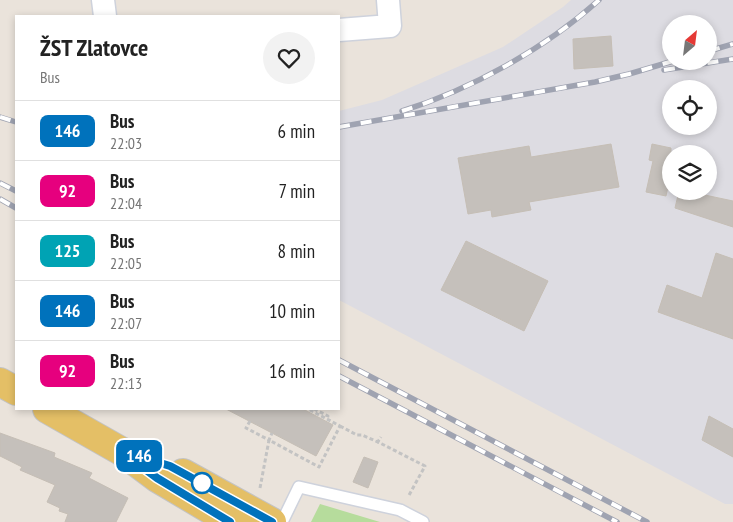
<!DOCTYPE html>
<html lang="en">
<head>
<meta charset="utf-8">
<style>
  :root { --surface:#fff; --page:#f2f2f2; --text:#222; --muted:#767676; --line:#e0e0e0 }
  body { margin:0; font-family:"PT Sans Narrow",sans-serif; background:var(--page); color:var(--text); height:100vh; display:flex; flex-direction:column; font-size:19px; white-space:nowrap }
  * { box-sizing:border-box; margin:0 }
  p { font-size:16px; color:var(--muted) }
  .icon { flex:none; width:28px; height:28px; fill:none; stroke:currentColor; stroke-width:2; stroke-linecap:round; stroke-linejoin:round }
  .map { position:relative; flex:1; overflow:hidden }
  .details { position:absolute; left:15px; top:15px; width:325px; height:395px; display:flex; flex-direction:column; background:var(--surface); border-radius:0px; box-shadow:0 2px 8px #0003 }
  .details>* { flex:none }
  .badge { padding:0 10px; border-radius:8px; font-size:18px; line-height:32px }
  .needle { width:32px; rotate:28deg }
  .fabs { position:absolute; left:662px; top:15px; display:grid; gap:10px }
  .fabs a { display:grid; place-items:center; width:55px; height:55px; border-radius:50%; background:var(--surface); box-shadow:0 2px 8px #0003; font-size:25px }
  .map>.badge { position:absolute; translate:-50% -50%; box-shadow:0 0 0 2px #fff }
  .round { display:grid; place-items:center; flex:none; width:52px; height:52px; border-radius:26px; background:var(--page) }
  .summary { display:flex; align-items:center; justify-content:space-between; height:85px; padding:0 25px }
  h1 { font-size:24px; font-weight:700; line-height:38px }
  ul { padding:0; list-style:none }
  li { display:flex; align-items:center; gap:15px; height:60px; padding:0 25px; border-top:1px solid var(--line) }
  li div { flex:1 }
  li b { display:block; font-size:19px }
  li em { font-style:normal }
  li .badge { min-width:55px; font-weight:700; text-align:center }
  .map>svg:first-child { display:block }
  .industrial { fill:#dddce2; fill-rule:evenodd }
  .green { fill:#b6dc9c }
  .building { fill:#c5c0bb; stroke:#c5beb5 }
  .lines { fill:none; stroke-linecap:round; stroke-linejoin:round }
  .lane-casing { stroke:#ced2dc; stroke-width:14 }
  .street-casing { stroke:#ced2dc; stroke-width:25 }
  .primary-casing { stroke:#c3c3c3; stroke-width:30 }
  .path { stroke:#c3c3c3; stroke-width:3; stroke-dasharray:4 2.5; stroke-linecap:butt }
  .lane { stroke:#fff; stroke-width:11 }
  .street { stroke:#fff; stroke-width:22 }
  .primary { stroke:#e4bf66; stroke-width:28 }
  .rail-casing { stroke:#9fa3b1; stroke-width:5.5 }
  .rail { stroke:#fff; stroke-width:4; stroke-dasharray:11; stroke-linecap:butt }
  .line-casing { stroke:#fff; stroke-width:11 }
  .line { stroke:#0072bc; stroke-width:8 }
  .stop-dot { fill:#fff; stroke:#0072bc; stroke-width:2.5 }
</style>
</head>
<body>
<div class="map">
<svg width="733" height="522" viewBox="0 0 733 522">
  <rect width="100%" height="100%" fill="#eae3db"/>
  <path class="industrial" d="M571 0H733V504H725L339 300V111L382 100 503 47 563 7ZM671 24H709V61H671ZM671 89H709V126H671ZM671 154H709V191H671Z"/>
  <path class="green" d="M320 504 380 522H311Z"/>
  <g class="building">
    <path d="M611 36 613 66 574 69 573 39Z"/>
    <path d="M611 144 619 187 529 202 531 210 492 217 491 210 468 214 458 158 529 146 531 157Z"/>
    <path d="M652 144 671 148V173L666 196 646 192 653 161 649 160Z"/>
    <path d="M679 191H686L733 201V227L675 208Z"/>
    <path d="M466 241 548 281 524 331 441 290Z"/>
    <path d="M716 253 733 259V339L658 312 667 285 702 298Z"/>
    <path d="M226 409H303L333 425 316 456Z"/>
    <path d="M709 416 733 429V457L702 440Z"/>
    <path d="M0 433 55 453 54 457 92 473 89 478 128 498 116 522H65L68 514 59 511 60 508 47 502 55 485 20 470 22 467 0 456Z"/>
    <path d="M364 457 378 462 368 488 353 482Z"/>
  </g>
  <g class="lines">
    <defs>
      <path id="lane" d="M282 522 299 487 400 510 423 522"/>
      <g id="street">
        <path d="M103 0 105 16"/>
        <path d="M339 30 390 26 388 0"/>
      </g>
      <g id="primary">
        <path d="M0 382 16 391"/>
        <path d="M47 409 121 451 157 478 231 522"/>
        <path d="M183 473 272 522"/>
      </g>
    </defs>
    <use href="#lane" class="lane-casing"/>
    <use href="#street" class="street-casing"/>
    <use href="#primary" class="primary-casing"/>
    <g class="path">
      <path d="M314 409 328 416 327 419"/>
      <path d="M250 421 246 428 269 440 272 433"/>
      <path d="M340 426 357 435H362L380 443 425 466 408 497"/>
      <path d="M377 443 381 437"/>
      <path d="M260 488 269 440 319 467 340 426 308 409"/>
    </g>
    <use href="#lane" class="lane"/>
    <use href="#street" class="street"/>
    <use href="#primary" class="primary"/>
    <defs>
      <g id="rail">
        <path d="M709 51 733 44"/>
        <path d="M664 70 733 59"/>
        <path d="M402 111C470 90 546 48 599 0"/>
        <path d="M0 117 16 122"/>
        <path d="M339 127 595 82 629 74 673 61"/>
        <path d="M0 183 16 191"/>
        <path d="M0 199 16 208"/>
        <path d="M339 360 647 522"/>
        <path d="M339 376 617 522"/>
      </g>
    </defs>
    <use href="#rail" class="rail-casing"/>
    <use href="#rail" class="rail"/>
  </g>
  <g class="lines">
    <defs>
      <path id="line" d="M230 522 157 478 121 451 170 466 272 522"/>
    </defs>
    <use href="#line" class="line-casing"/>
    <use href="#line" class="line"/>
  </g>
  <circle class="stop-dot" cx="202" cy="483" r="10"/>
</svg>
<div class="fabs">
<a><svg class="needle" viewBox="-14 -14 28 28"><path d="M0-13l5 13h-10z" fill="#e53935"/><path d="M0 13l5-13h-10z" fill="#767676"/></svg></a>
<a><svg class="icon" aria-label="locate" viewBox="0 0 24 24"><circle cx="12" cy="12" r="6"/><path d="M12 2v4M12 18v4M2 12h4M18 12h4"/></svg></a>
<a><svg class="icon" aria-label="layers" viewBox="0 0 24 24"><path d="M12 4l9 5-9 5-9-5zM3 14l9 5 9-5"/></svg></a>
</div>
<b class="badge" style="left:139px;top:456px;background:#0072bc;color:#fff">146</b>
<section class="details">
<div class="summary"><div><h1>ŽST Zlatovce</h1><p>Bus</p></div><a class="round"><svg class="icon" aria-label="heart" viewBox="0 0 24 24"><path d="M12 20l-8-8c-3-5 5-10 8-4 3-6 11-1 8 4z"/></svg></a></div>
<ul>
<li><span class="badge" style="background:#0072bc;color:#fff">146</span><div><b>Bus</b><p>22:03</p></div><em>6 min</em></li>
<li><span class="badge" style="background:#e6007e;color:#fff">92</span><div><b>Bus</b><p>22:04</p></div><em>7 min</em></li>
<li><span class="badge" style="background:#00a3b4;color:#fff">125</span><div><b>Bus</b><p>22:05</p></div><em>8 min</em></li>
<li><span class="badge" style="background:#0072bc;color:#fff">146</span><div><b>Bus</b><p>22:07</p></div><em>10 min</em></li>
<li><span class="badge" style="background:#e6007e;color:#fff">92</span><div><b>Bus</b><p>22:13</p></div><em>16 min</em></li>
</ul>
</section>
</div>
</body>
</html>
